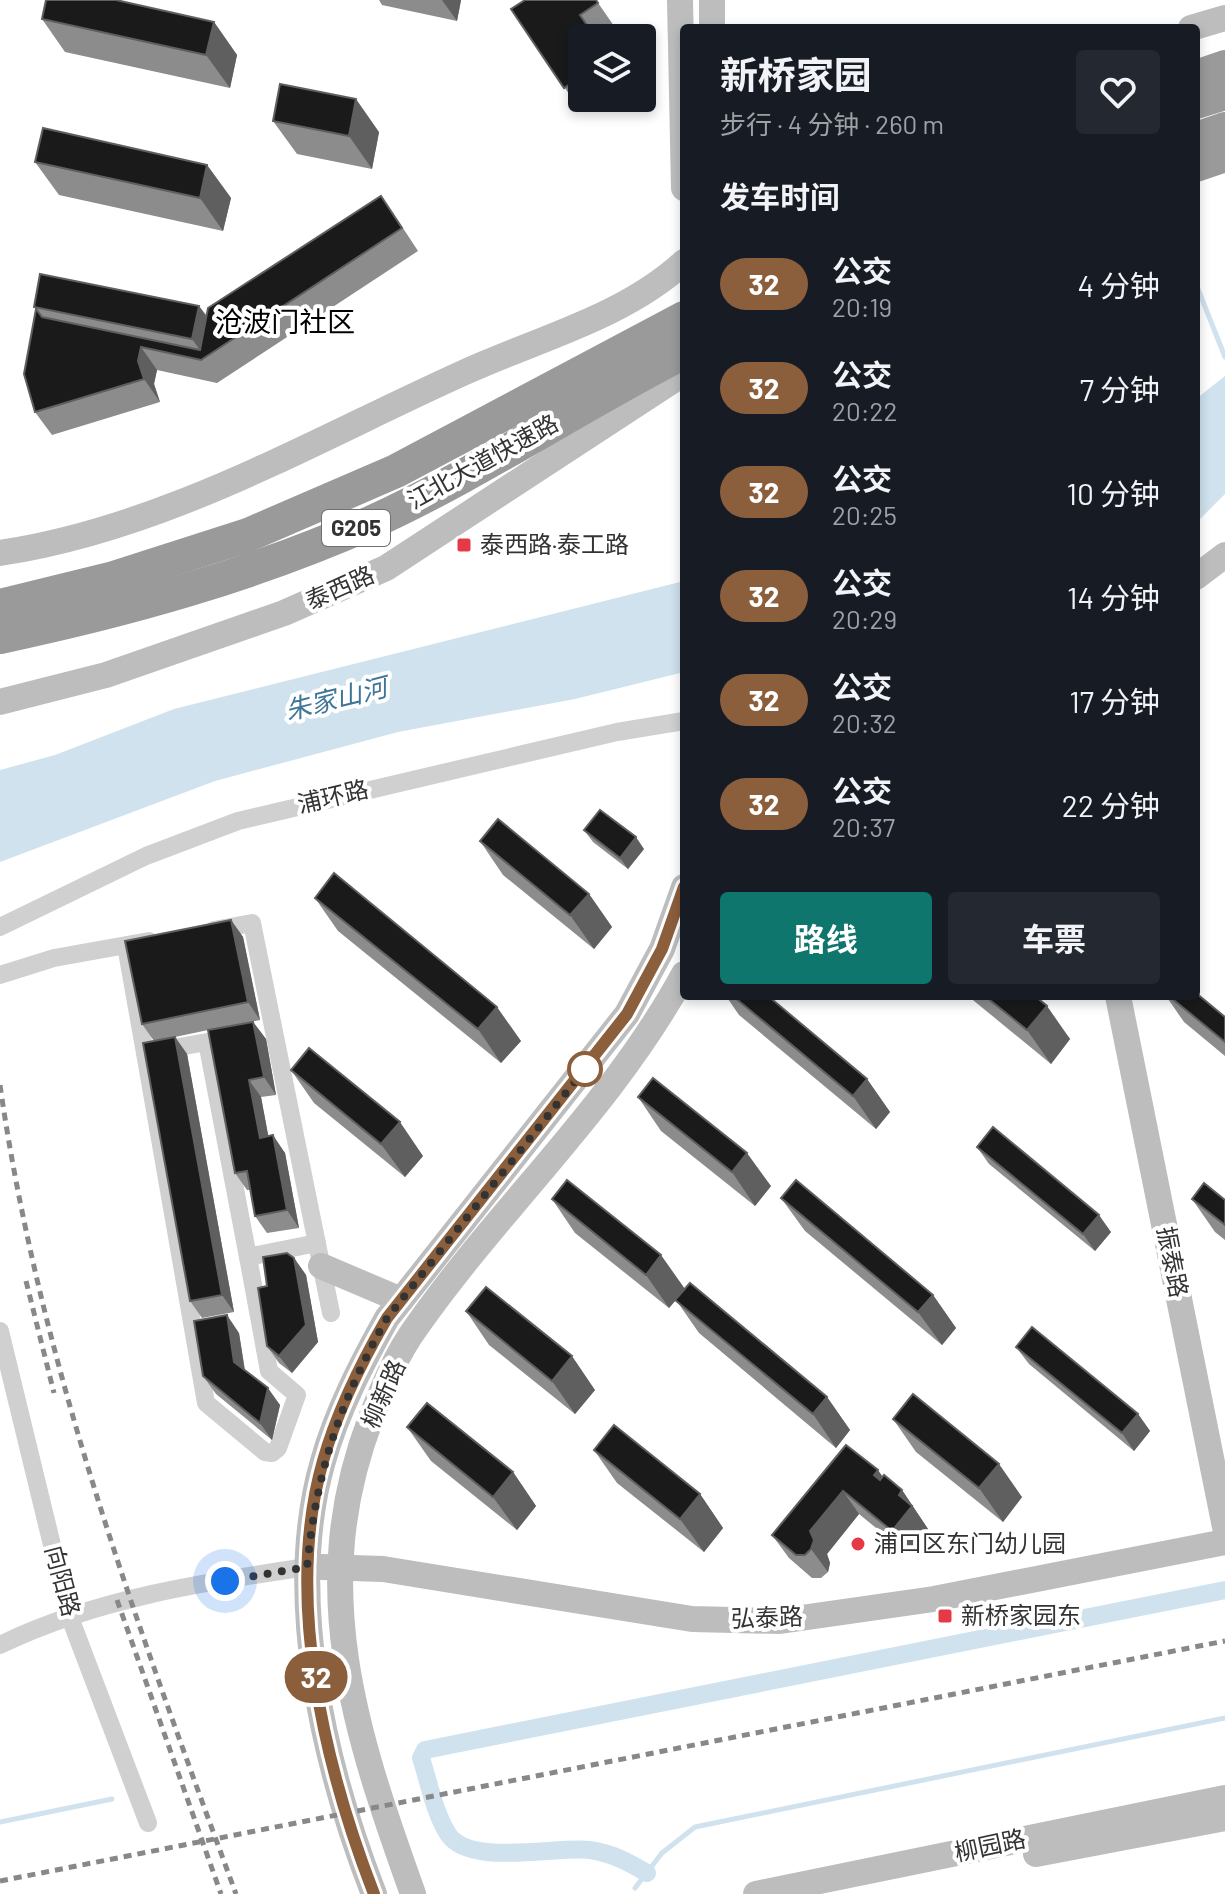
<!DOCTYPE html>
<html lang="zh">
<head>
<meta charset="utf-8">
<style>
  :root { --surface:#171b24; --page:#242831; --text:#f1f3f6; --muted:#9ea1a6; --accent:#0f766e }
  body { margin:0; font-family:Barlow,"Noto Sans SC",sans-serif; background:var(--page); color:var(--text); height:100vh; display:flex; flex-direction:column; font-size:30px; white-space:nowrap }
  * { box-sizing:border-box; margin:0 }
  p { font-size:26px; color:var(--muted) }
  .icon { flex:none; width:44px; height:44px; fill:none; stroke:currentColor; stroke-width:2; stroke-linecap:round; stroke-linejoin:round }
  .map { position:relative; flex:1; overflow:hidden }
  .panel { position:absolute; left:680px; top:24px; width:520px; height:976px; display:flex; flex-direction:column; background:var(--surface); border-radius:8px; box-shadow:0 4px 12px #0003 }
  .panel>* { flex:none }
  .badge { padding:0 16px; border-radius:26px; font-size:28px; line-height:52px }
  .fabs { position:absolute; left:568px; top:24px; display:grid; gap:16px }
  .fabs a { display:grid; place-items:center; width:88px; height:88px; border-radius:8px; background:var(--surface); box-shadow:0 4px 12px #0003; font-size:40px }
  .you { position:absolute; width:40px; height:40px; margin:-20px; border:6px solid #fff; border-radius:50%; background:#1a73e8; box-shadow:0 0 0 12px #1a73e833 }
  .map>.badge { position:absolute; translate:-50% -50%; box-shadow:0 0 0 4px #fff }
  h2 { padding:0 40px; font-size:30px; line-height:72px }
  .round { display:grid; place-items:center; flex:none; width:84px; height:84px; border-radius:8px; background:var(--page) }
  .summary { display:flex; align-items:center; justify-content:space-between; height:136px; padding:0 40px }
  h1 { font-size:38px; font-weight:700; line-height:60px }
  .action { display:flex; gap:16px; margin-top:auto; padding:16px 40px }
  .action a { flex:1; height:92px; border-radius:8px; background:var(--accent); color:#fff; font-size:32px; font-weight:700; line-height:92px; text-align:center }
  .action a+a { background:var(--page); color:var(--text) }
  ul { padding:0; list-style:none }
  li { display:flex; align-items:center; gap:24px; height:104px; padding:0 40px }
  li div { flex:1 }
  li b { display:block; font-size:30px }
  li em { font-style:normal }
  li .badge { min-width:88px; font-weight:700; text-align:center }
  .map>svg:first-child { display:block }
  .water { fill:#cfe2ee }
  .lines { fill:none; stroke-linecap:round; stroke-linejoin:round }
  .stream { stroke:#cfe2ee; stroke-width:5 }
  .canal { stroke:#cfe2ee; stroke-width:18 }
  .street { stroke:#d0d0d0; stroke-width:18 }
  .secondary { stroke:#bdbdbd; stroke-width:26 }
  .highway { stroke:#9a9a9a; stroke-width:34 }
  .rail { stroke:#888; stroke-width:5; stroke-dasharray:8 6; stroke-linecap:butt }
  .wall { fill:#8c8c8c }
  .shaded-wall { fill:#5f5f5f }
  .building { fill:#1a1a1a; stroke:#5f5f5f; stroke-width:2 }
  .line-casing { stroke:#fff; stroke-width:18 }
  .line { stroke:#8b5e3c; stroke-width:12 }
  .walk { stroke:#333; stroke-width:8; stroke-dasharray:0 14.4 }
  .poi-dot { fill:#e63946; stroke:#fff; stroke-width:3 }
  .stop-dot { fill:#fff; stroke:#8b5e3c; stroke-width:4 }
  .labels { text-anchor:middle; stroke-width:8; stroke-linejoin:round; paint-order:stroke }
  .shield { fill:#fff; stroke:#707070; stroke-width:2 }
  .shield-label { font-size:22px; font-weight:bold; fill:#333 }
  .street-label { font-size:24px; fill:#333; stroke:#fff }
  .poi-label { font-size:24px; fill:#333; stroke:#fff; text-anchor:start }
  .water-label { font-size:26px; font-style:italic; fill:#3f7597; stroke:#fff }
  .quarter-label { font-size:28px; fill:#000; stroke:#fff }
</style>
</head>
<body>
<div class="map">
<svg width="1225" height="1894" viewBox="0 0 1225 1894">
  <rect width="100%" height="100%" fill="#fff"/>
  <g class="water">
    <path d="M1225 376V494L1196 523V399Z"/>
    <path d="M684 581V672L575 699 398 732 215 781 0 862V770L55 755 174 709Z"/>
  </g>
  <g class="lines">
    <g class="stream">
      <path d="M1196 284 1225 357"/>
      <path d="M0 1822 112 1799"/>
      <path d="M635 1888 662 1853 695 1827 1225 1718"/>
    </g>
    <path class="canal" d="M647 1873C628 1862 612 1853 590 1850 556 1846 469 1867 448 1834 434 1812 429 1782 421 1758L425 1750 1225 1590"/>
    <g class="street">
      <path d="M0 927 146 856 238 821 617 732 684 721"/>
      <path d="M214 930 252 923 331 1313"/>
      <path d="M126 946 145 1053 207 1042 248 1257 317 1243"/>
      <path d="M0 975 54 958 149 941"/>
      <path d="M145 1053 206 1403 265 1452 272 1453 278 1448 297 1395 269 1371 248 1257"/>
      <path d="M0 1331 69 1615 148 1823"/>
      <path d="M0 1645C94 1599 204 1582 307 1567"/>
    </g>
    <g class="secondary">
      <path d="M680 0 684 188"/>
      <path d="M712 0V28"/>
      <path d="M1191 28 1225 18"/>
      <path d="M0 553C166 528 312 441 463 373 537 339 623 318 684 262"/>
      <path d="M1196 577 1225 555"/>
      <path d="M0 702 106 675 284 613 386 568 684 373"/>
      <path d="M1118 996 1225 1527"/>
      <path d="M321 1266 401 1300"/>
      <path d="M322 1567 383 1569 692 1619 780 1621 934 1599 1225 1542"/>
      <path d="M1036 1854 1225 1818"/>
      <path d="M374 1894C324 1766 284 1596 323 1461 337 1411 362 1363 387 1318L627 1014 662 949 684 887"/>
      <path d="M413 1894C355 1732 306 1587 371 1418 383 1387 397 1353 417 1326 502 1205 613 1105 684 974"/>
      <path d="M756 1894 1225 1798"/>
    </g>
    <g class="highway">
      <path d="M1196 77 1225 67"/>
      <path d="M1196 102 1225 93"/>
      <path d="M1196 139 1225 129"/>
      <path d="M1196 165 1225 155"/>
      <path d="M0 606 114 578 248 535 396 471 684 318"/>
      <path d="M0 637C127 610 250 576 370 523 478 474 578 406 684 352"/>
    </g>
    <g class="rail">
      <path d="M0 1085C40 1365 139 1630 236 1894"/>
      <path d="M26 1281 54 1393"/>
      <path d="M117 1600 221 1894"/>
      <path d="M0 1881 1225 1641"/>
    </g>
  </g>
  <g class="wall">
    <path d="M379 0H461L457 21 382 5Z"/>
    <path d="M596 0 614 26 597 38H582V98H599L580 110 511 9Z"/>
    <path d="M42 19 214 22 237 55 230 88 65 52Z"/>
    <path d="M273 121 379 132 372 169 297 154Z"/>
    <path d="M35 162 207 165 231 198 223 231 59 195Z"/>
    <path d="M397 219 418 251 217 383 157 370 154 384 160 402 52 435 35 412 36 309 34 307 199 306 207 316Z"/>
    <path d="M584 830 644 849 628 869 593 842Z"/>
    <path d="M480 841 589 894 612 927 594 949 503 875Z"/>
    <path d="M315 898 521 1041 501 1063 338 931Z"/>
    <path d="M231 920 243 937 260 1020 223 1027 253 1022 266 1039 276 1095 261 1097 268 1136 285 1153 299 1228 267 1233 255 1216 250 1190H247L235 1173 208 1030 175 1037 187 1054 234 1312 202 1318 190 1301 154 1041 142 1024Z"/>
    <path d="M726 996H768L867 1079 890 1112 876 1129 739 1015Z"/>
    <path d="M968 996H1035L1070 1039 1051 1064Z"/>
    <path d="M1166 996H1196L1225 1017V1056L1184 1022Z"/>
    <path d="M291 1070 423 1156 405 1177 314 1103Z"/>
    <path d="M638 1097 771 1186 755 1206 661 1131Z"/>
    <path d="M977 1147 1111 1232 1095 1251 989 1164Z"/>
    <path d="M781 1198 933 1295 956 1328 942 1345 805 1231Z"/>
    <path d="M552 1199 685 1289 827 1397 850 1430 836 1448 699 1333 676 1300 669 1308 575 1233Z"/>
    <path d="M1192 1199 1225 1200V1240L1215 1232Z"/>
    <path d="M294 1258 306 1275 318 1342 292 1373 279 1363 267 1346V1286Z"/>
    <path d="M466 1311 595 1390 575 1414 489 1345Z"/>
    <path d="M239 1333 245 1370 280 1405 272 1440 216 1394 203 1376Z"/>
    <path d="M1016 1347 1138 1414 1150 1431 1134 1451 1029 1364Z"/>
    <path d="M893 1419 1022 1497 1003 1522 916 1452Z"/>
    <path d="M407 1427 513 1472 536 1506 517 1530 431 1461Z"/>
    <path d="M846 1445 882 1477 902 1490 928 1529 908 1554 859 1514 827 1554 830 1563 828 1572 821 1578H812L789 1558 772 1535Z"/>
    <path d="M594 1450 700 1494 723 1528 704 1552 617 1483Z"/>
  </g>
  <g class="shaded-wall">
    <path d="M442 0H461L457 21Z"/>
    <path d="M214 22 237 55 230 88 206 55Z"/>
    <path d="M356 99 379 132 372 169 349 136Z"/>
    <path d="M207 165 231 198 223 231 200 198Z"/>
    <path d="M199 306 222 339 205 357 192 339Z"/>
    <path d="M141 347 157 370 154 384 160 402 144 379 138 361Z"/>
    <path d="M636 837 644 849 628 869 620 858Z"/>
    <path d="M589 894 612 927 594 949 570 915Z"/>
    <path d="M231 920 243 937 260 1020 248 1002Z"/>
    <path d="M1047 1006 1070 1039 1051 1064 1027 1030Z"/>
    <path d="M497 1007 521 1041 501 1063 478 1029Z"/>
    <path d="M253 1022 266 1039 276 1095 264 1077Z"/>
    <path d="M175 1037 187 1054 234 1312 222 1295Z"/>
    <path d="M867 1079 890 1112 876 1129 853 1096Z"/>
    <path d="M249 1080 261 1097 272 1155 260 1138Z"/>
    <path d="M400 1122 423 1156 405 1177 381 1144Z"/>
    <path d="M273 1135 285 1153 299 1228 287 1210Z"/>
    <path d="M747 1153 771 1186 755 1206 732 1172Z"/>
    <path d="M1099 1215 1111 1232 1095 1251 1083 1234Z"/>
    <path d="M661 1255 685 1289 669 1308 646 1275Z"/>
    <path d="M294 1258 306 1275 318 1342 292 1373 279 1356Z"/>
    <path d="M933 1295 956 1328 942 1345 918 1312Z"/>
    <path d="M227 1315 239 1333 246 1379 234 1362Z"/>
    <path d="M572 1356 595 1390 575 1414 552 1381Z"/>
    <path d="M268 1388 280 1405 272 1440 260 1423Z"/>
    <path d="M827 1397 850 1430 836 1448 813 1414Z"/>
    <path d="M1138 1414 1150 1431 1134 1451 1122 1433Z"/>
    <path d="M999 1464 1022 1497 1003 1522 979 1488Z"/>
    <path d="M878 1470 894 1493 874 1475Z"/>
    <path d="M513 1472 536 1506 517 1530 493 1497Z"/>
    <path d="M902 1490 928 1529 908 1554 892 1531 899 1495Z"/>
    <path d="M843 1491 859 1514 827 1554 830 1563 828 1572 811 1549 810 1531Z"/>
    <path d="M700 1494 723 1528 704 1552 680 1519Z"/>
  </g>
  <g class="building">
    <path d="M46 0H116L214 22 206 55 42 19Z"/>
    <path d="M525 0H596L598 3 580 15 596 38H582V76L564 88 511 9Z"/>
    <path d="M280 84 356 99 349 136 273 121Z"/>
    <path d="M43 128 207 165 200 198 35 162Z"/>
    <path d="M381 196 402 228 201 360 141 347 138 361 144 379 35 412 24 374 36 309 42 317 200 350 208 308Z"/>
    <path d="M40 274 199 306 192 339 34 307Z"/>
    <path d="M600 810 636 837 620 858 584 830Z"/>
    <path d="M498 819 589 894 570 915 480 841Z"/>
    <path d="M334 873 497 1007 478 1029 315 898Z"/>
    <path d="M231 920 248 1002 142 1024 125 941Z"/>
    <path d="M1196 993 1225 1017V1042L1169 996H1196Z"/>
    <path d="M733 996H768L867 1079 853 1096Z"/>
    <path d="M985 996H1035L1047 1006 1027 1030Z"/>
    <path d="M253 1022 264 1077 249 1080 260 1138 273 1135 287 1210 255 1216 247 1171 235 1173 208 1030Z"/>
    <path d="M175 1037 222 1295 190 1301 143 1043Z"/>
    <path d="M309 1048 400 1122 381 1144 291 1070Z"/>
    <path d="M653 1078 747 1153 732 1172 638 1097Z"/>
    <path d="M993 1127 1099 1215 1083 1234 977 1147Z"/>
    <path d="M567 1180 661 1255 646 1275 552 1199Z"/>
    <path d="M796 1180 933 1295 918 1312 781 1198Z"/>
    <path d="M1204 1183 1225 1200V1225L1192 1199Z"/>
    <path d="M287 1253 294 1258 306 1325 279 1356 267 1346 258 1288 267 1286 263 1257Z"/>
    <path d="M690 1283 827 1397 813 1414 675 1300Z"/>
    <path d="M486 1287 572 1356 552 1381 466 1311Z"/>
    <path d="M227 1315 234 1362 268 1388 260 1423 203 1376 194 1321Z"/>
    <path d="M1032 1327 1138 1414 1122 1433 1016 1347Z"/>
    <path d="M913 1394 999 1464 979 1488 893 1419Z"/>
    <path d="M427 1403 513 1472 493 1497 407 1427Z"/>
    <path d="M614 1425 700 1494 680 1519 594 1450Z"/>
    <path d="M846 1445 878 1470 874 1475 880 1480 884 1475 902 1490 899 1495 912 1506 892 1531 843 1491 810 1531 814 1540 811 1549 805 1555H796L772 1535Z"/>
  </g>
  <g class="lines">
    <defs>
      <path id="line" d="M374 1894C324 1765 284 1597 323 1461 337 1411 361 1363 387 1318L627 1014 662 949 684 887"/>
    </defs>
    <use href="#line" class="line-casing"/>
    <use href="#line" class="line"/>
    <path class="walk" d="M225 1581 307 1567C317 1469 339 1404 387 1318L585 1069"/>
  </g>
  <g class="poi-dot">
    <rect x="456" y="537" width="16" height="16" rx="4"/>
    <circle cx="858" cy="1544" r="8"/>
    <rect x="937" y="1608" width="16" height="16" rx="4"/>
  </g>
  <circle class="stop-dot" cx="585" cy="1069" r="16"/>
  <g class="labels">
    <rect class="shield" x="322" y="510" width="68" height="36" rx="6"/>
    <g class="shield-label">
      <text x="356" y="536">G205</text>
    </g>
    <g class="street-label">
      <text transform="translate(483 462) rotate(-29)" y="8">江北大道快速路</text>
      <text transform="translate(340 588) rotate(-24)" y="8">泰西路</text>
      <text transform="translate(333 797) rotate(-13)" y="8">浦环路</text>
      <text transform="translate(1172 1262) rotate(79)" y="8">振泰路</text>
      <text transform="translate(384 1394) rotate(-66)" y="8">柳新路</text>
      <text transform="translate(62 1581) rotate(75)" y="8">向阳路</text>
      <text transform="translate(767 1618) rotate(-2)" y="8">弘泰路</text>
      <text transform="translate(990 1846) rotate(-12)" y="8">柳园路</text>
    </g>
    <g class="poi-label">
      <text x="480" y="553">泰西路·泰工路</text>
      <text x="874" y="1552">浦口区东门幼儿园</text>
      <text x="961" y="1624">新桥家园东</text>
    </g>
    <g class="water-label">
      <text transform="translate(336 699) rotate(-14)" y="9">朱家山河</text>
    </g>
    <g class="quarter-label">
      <text x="285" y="332">沧波门社区</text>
    </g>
  </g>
</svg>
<div class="fabs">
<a><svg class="icon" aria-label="layers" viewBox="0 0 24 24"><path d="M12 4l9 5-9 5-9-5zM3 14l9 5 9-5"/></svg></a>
</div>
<div class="you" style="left:225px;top:1581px"></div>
<b class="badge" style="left:316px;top:1677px;background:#8b5e3c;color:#fff">32</b>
<section class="panel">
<div class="summary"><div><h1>新桥家园</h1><p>步行 · 4 分钟 · 260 m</p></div><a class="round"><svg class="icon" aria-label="heart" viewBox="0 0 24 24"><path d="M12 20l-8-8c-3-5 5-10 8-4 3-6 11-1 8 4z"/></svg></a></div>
<h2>发车时间</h2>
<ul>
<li><span class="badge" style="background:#8b5e3c;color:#fff">32</span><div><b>公交</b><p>20:19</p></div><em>4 分钟</em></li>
<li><span class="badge" style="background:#8b5e3c;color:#fff">32</span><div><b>公交</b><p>20:22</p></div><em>7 分钟</em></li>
<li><span class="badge" style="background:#8b5e3c;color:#fff">32</span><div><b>公交</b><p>20:25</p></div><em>10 分钟</em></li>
<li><span class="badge" style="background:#8b5e3c;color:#fff">32</span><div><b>公交</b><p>20:29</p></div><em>14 分钟</em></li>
<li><span class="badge" style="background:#8b5e3c;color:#fff">32</span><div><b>公交</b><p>20:32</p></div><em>17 分钟</em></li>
<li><span class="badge" style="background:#8b5e3c;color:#fff">32</span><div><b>公交</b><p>20:37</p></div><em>22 分钟</em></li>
</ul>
<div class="action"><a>路线</a><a>车票</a></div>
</section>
</div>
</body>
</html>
